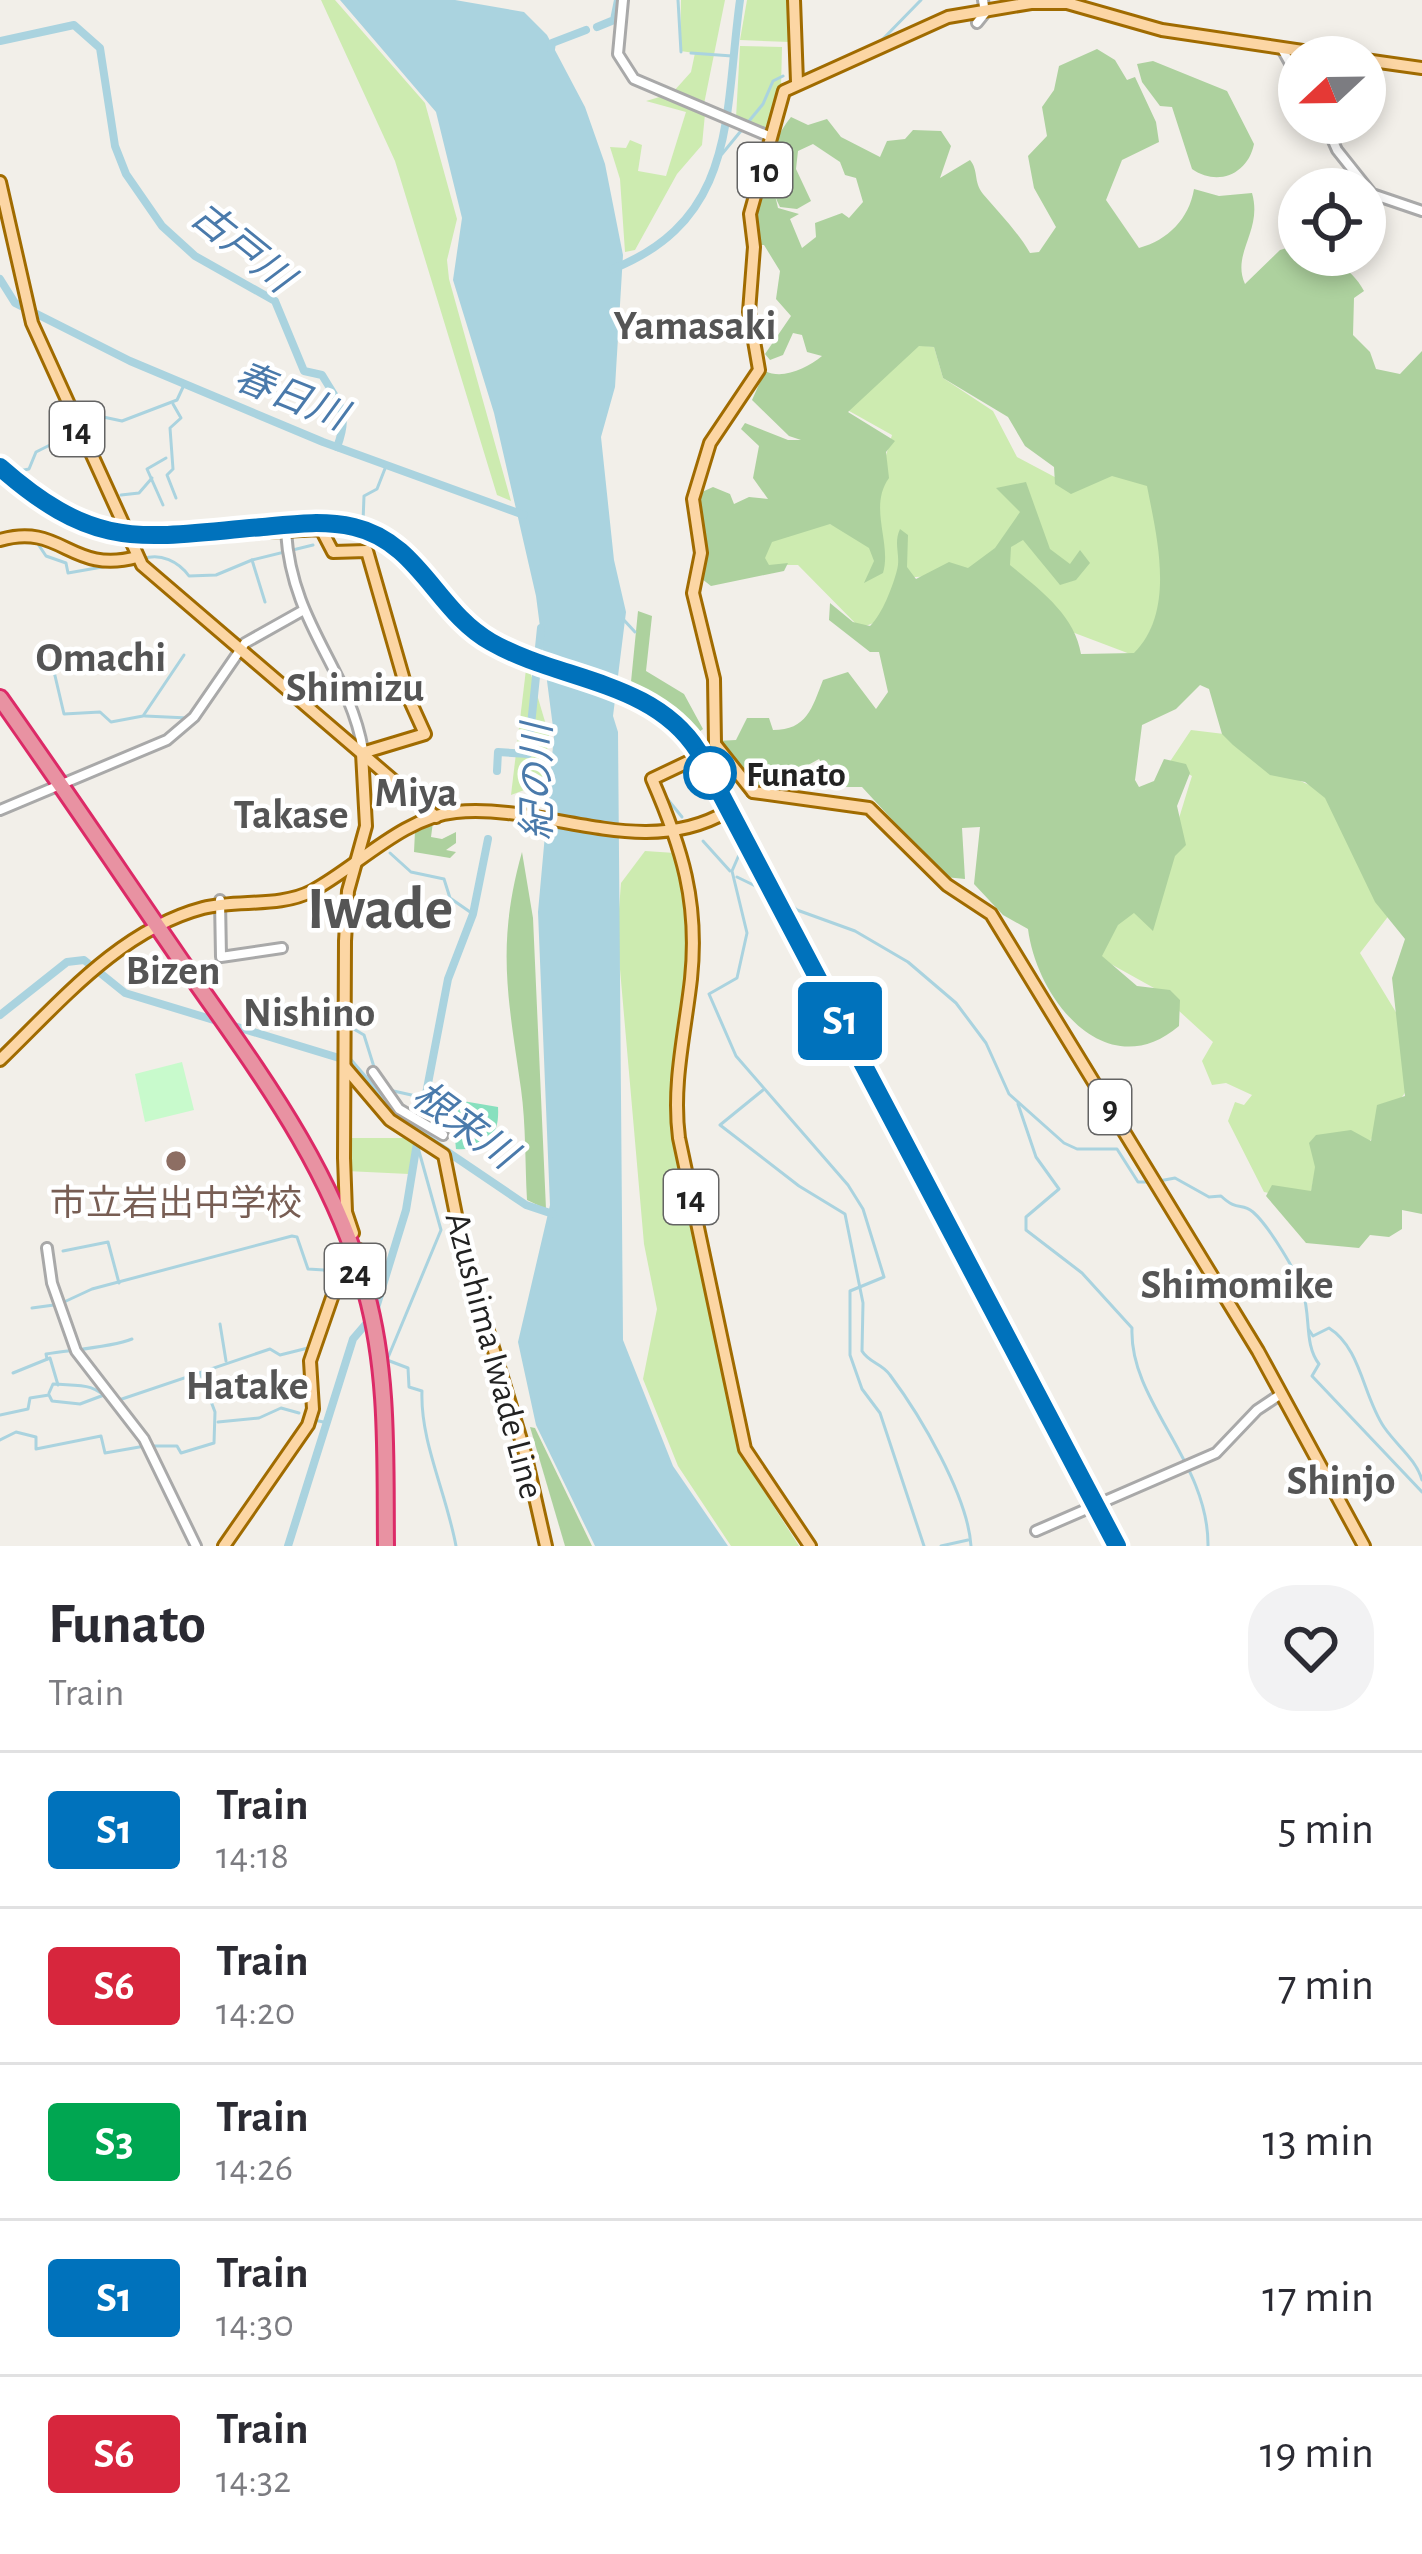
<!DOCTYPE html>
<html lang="en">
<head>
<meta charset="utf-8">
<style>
  :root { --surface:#fff; --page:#f2f2f3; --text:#2b2b33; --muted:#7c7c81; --line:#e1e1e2 }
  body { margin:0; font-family:"Alegreya Sans","Noto Sans JP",sans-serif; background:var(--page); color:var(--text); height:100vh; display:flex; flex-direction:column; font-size:45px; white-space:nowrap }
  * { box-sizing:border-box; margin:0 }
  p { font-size:39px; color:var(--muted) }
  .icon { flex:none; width:66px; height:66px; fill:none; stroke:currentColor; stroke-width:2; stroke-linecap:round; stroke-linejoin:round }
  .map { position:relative; height:1546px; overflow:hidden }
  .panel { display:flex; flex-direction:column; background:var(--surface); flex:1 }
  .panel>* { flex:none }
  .badge { padding:0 24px; border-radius:9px; font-size:42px; line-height:78px }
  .needle { width:78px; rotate:248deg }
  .fabs { position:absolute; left:1278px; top:36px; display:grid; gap:24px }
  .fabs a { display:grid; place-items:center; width:108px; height:108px; border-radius:50%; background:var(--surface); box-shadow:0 6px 18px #0003; font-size:60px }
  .map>.badge { position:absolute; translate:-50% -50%; box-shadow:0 0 0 6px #fff }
  .round { display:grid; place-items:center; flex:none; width:126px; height:126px; border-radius:48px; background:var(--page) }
  .headline { display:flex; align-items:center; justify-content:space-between; height:204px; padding:0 48px }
  h1 { font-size:57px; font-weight:700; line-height:90px }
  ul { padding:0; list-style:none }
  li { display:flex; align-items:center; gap:36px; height:156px; padding:0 48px; border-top:3px solid var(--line) }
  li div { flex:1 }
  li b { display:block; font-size:45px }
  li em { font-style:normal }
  li .badge { min-width:132px; font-weight:700; text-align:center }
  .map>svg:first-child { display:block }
  .grass { fill:#cdebb0 }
  .forest { fill:#add19e }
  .park { fill:#c8facc }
  .pitch { fill:#88e0be }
  .water { fill:#aad3df }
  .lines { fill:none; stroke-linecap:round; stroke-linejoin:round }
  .stream { stroke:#aad3df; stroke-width:3 }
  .river { stroke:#aad3df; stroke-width:8 }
  .minor-casing { stroke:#a9a9a9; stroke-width:14 }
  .major-casing { stroke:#a06b00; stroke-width:16 }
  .highway-casing { stroke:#dc2a67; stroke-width:20 }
  .minor { stroke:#fff; stroke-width:8 }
  .major { stroke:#fcd6a4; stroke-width:10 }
  .highway { stroke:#e892a2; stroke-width:14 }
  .rail-casing { stroke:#707070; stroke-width:8 }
  .rail { stroke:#fff; stroke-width:3; stroke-dasharray:9; stroke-linecap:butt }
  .major-bridge-casing { stroke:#a06b00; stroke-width:16; stroke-linecap:butt }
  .major-bridge { stroke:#fcd6a4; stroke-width:10 }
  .line-casing { stroke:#fff; stroke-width:27 }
  .line { stroke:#0072bc; stroke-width:18 }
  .stop-dot { fill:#fff; stroke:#0072bc; stroke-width:6 }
  .education-dot { fill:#8d6e63; stroke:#fff; stroke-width:4.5 }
  .labels { text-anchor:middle; stroke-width:9; stroke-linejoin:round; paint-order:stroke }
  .shield { fill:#fff; stroke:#646464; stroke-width:3 }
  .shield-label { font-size:33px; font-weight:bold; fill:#222 }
  .stop-label { font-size:36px; font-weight:bold; fill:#222; stroke:#fff; text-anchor:start }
  .education-label { font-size:36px; fill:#785e54; stroke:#fff }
  .street-label { font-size:36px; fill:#222; stroke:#fff }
  .water-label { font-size:39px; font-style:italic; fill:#4a7aab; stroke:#fff }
  .quarter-label { font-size:42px; font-weight:bold; fill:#555; stroke:#fff }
  .town-label { font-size:60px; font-weight:bold; fill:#555; stroke:#fff }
</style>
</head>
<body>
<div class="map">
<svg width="1422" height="1546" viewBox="0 0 1422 1546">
  <rect width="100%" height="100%" fill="#f2efe9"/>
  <g class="grass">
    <path d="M321 0H335L425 103 457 219 447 260 449 279 511 501 497 495 395 161Z"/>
    <path d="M681 0H725L704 104 674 91 691 72 695 53 680 51Z"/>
    <path d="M747 0H789L790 42 740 40Z"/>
    <path d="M740 46 782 47 781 87 764 132 736 118Z"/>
    <path d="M663 96 705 114 702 145 677 174 635 250 625 252 620 179 610 147 626 148 630 140 642 145 638 171 666 176 686 112 646 101Z"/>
    <path d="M918 345 934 347 943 378 993 411 1017 457 1066 483 1116 471 1152 481 1170 587 1138 657 1072 632 969 574 898 578 879 621 860 628 798 565H768L760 557 771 531 818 520 870 537 877 486 892 435 842 407Z"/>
    <path d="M1272 570 1301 573 1406 704 1422 689V979L1401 969 1418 924 1376 872 1332 776 1287 775 1327 793 1390 914 1360 953 1408 1032 1410 1086 1364 1149 1320 1145 1311 1192 1293 1198 1264 1192 1228 1121 1235 1102 1244 1105 1252 1095 1226 1083 1212 1085 1202 1061 1213 1042 1154 988 1100 958 1096 938C1165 881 1166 859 1192 776L1169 763 1191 730 1249 737 1228 630Z"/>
    <path d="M527 661 549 735 543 783 511 795Z"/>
    <path d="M645 851 675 853 686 897V968L669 1105 740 1454 799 1546H731L678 1466 643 1379 657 1309 644 1244 617 935 621 883Z"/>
    <path d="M346 1138H406L415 1144 409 1174 346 1171Z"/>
  </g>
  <g class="forest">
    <path d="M1097 49 1115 60 1127 80 1135 77 1156 122 1159 142 1122 160 1106 200 1139 248C1168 240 1189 219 1194 189L1219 196 1252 193C1263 231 1231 253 1245 284L1280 250 1294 246 1299 255C1326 255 1351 266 1364 291L1354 298 1353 335 1370 352 1376 369 1400 374 1422 351V1214L1402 1210V1229L1389 1237 1370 1235 1359 1248 1306 1243 1266 1196 1272 1185 1311 1191 1315 1167 1309 1143 1316 1135 1351 1130 1371 1141 1377 1105 1405 1096 1392 978 1405 939 1375 902 1325 798 1305 782 1270 775 1233 745 1222 734 1209 689 1200 685 1176 709 1142 725 1135 780 1139 787 1154 781 1164 759 1186 764 1190 773 1177 806 1186 845 1175 856 1153 931 1134 913 1118 925 1102 956 1137 986 1170 990 1180 1000 1179 1026C1107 1087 1037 1000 1028 929L1003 915 974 884 980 827 962 828 965 879 945 877 862 787H835L819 759 799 770 782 794C752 792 732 767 717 741L736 740 747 718H769L773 730C807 730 812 708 823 680L848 672 876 709 888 692 879 652H870L829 620 830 603 853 622 870 626C882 615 893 586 897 570 901 555 893 544 900 529L908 535 907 567 916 579 949 562 968 568 995 548 1020 512 996 488 1026 482 1050 549 1070 564 1080 550 1090 563 1076 580 1060 585 1023 540 1011 547 1010 565C1039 589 1075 615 1081 654L1134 653C1176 611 1157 538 1147 486L1112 476 1071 494 1055 484 1054 467 1025 446 1008 417 943 378 934 347 919 346 848 412 895 441 886 452 889 478C868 507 892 543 883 573L864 583 874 561 869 548 830 524 772 542 765 558 769 565 788 563 784 571 711 586 702 579C711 548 693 521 702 492L713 487 730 494 734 504 749 497 768 499 753 478 759 446 741 429 745 423 788 440H801L789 436 752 400 765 371C783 380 807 368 822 356L807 352 802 335 793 333 783 355 770 360 765 354 791 316 776 299 780 271 764 245H757L753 207 769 169 778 208 799 214 790 219 802 248 816 237 815 223 842 213 849 218 863 202 856 178 845 175 840 162 813 144 798 151 796 169 811 201 797 209 780 207C763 174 770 143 791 117L808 125 827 119 841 137 880 157 887 141 905 139 913 130 941 131 951 146 940 178 970 160C979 171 973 181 983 194 999 213 1018 232 1030 253L1039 252 1056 227 1034 188 1028 156 1047 136 1042 107 1054 90 1059 66Z"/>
    <path d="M1153 61 1227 91 1254 144C1248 174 1218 187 1192 169L1172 107 1160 106 1142 82 1137 64Z"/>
    <path d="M638 611 652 616 646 671 684 694 703 729 699 732 630 692Z"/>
    <path d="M433 822 431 837 442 839 456 832V843L446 850 456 852 450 858 414 852 415 831Z"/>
    <path d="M522 852 533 918 546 1209 527 1200C525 1164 526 1125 521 1089 508 997 496 945 522 852Z"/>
    <path d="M530 1427 535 1428 592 1546H565Z"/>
  </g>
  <path class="park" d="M182 1062 194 1110 145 1122 135 1074Z"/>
  <path class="pitch" d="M451 1099 498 1107C500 1136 486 1151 456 1149Z"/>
  <path class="water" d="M340 0H455L524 12 547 35 585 107 605 164 623 255 615 387 601 437 614 560 626 612 613 716 618 732 623 1340 673 1466 728 1546H595L536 1425 518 1342 550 1205 538 912 554 735 536 596 494 413 453 280 462 218 436 112Z"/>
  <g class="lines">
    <g class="stream">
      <path d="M678 0 681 52"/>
      <path d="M881 41 921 0"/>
      <path d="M691 53 732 56"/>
      <path d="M801 76 840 60"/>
      <path d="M722 154 763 104 773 81 783 76"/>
      <path d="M173 404 181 418 170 428 173 469 167 475 176 498"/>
      <path d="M75 411 122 421 177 400 184 385"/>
      <path d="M18 480 19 471 29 469 36 452 50 445 69 418"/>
      <path d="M121 495 139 493 152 478"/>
      <path d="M163 505 147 469 166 458"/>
      <path d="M363 522 364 496 377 489 386 466"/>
      <path d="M38 544 46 556 66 563 68 573 108 566"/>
      <path d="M143 559C160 552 179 562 189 576L216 575 252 560"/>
      <path d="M265 602 252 560 313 545"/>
      <path d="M623 619 635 632"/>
      <path d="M52 663 64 714 100 712 111 722 143 716 184 655"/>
      <path d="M145 716 188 718"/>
      <path d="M665 796 682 817"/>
      <path d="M703 841 730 871"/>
      <path d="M742 848 732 871 747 933 737 978 709 994 736 1056 848 1185 863 1209 884 1277 850 1291V1355L862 1389 880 1413 924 1546"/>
      <path d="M390 853 411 872 444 879 450 898 473 914"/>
      <path d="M737 877 770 893 776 891 797 910 855 931 908 962 956 1003 986 1043 1009 1094 1064 1143 1077 1149H1117L1138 1182H1150"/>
      <path d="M352 1028 364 1035 374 1067"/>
      <path d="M389 1090 425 1098"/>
      <path d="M763 1090 720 1125 799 1186 845 1214 863 1303 862 1351C869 1363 882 1363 890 1375 920 1415 968 1496 971 1546"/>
      <path d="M1018 1104 1036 1157 1059 1189 1026 1217V1230L1082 1273 1132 1328C1129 1402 1209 1461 1208 1546"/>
      <path d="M417 1144 441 1230 387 1360 408 1368 409 1387 422 1391C420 1441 446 1492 456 1546"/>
      <path d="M1159 1181 1175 1178 1209 1197 1221 1196C1238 1212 1241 1202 1253 1212 1269 1226 1298 1274 1303 1292 1311 1318 1304 1344 1319 1364L1312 1376 1422 1492"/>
      <path d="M63 1251 108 1242 119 1283"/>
      <path d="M375 1289 380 1293"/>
      <path d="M64 1302 92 1289 292 1236 297 1237 308 1269 324 1270 334 1282"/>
      <path d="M32 1308 54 1305"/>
      <path d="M220 1324 226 1361"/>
      <path d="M1309 1330 1313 1336 1329 1328C1361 1348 1363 1396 1384 1427 1397 1446 1416 1459 1422 1480"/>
      <path d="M47 1359 46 1354C67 1350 110 1348 132 1339"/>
      <path d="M13 1373 50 1358 58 1385"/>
      <path d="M49 1393 53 1384C81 1386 93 1382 112 1403"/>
      <path d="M119 1400 270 1349 280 1355 312 1347"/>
      <path d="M0 1415 28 1409 30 1398 49 1395 52 1401 80 1404 104 1395"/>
      <path d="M314 1420 328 1423"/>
      <path d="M218 1422 259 1418 281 1408 299 1413"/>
      <path d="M0 1440 16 1432 36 1437V1449L101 1436 105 1453 145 1446"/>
      <path d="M153 1446H177L181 1453 214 1443 215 1412 201 1375"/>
      <path d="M941 1546 968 1540"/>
    </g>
    <g class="river">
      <path d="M597 27 614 20 618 0"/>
      <path d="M0 41 74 25 100 48 115 146 126 174 162 226 195 256 275 301 304 371 322 375C340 405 350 413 337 447"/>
      <path d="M551 49 552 43 586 30"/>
      <path d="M613 269C738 218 724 116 740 0"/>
      <path d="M0 279 15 303 130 361 323 442 524 515"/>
      <path d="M497 771 498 752 528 754 541 628"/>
      <path d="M0 1015 67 962 84 960 125 993 349 1061 399 1119 526 1205 553 1214"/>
      <path d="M421 1120 448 979 473 914 488 839"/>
      <path d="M375 1311 406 1210 417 1143"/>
      <path d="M288 1546 353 1339 365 1325"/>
    </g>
    <defs>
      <g id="minor">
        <path d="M623 0 618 54 634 79 771 137"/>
        <path d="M977 23 985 13 983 0"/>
        <path d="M1282 49 1299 79"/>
        <path d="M1325 123 1337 150 1372 194 1422 211"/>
        <path d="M286 532C292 625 349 669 363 750"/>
        <path d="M0 810 167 740 194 717 245 643 302 611"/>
        <path d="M220 900 221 957 282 948"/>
        <path d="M373 1072 399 1109 443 1135"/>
        <path d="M47 1248 52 1283 76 1351 144 1439 196 1546"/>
        <path d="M1036 1531 1216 1453 1257 1410 1281 1394"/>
      </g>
      <g id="major">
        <path d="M794 0 797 82"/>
        <path d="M1365 60 1422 68"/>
        <path d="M0 182 32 323 142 565 436 817"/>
        <path d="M128 539 321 529 333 552 367 551 410 701 425 734 362 753 366 826 348 891 345 941 344 1158 346 1212 353 1233"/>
        <path d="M0 540C62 522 70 575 137 557"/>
        <path d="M692 760 652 779C682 848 699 902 691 979 685 1033 672 1084 679 1138L745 1449 810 1546"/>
        <path d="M753 792 715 744 714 679 693 593 701 553 693 499 710 443 759 370 749 312 754 247 750 214 784 91 948 17 1031 3H1067L1162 30 1343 57"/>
        <path d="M753 792 869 808 947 885 991 914 1258 1351 1364 1546"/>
        <path d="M0 1060C60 1002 120 930 203 908 238 899 279 908 312 891 357 867 403 817 456 812 544 803 642 861 726 812"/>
        <path d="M345 1067 390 1120 444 1155 462 1245 525 1453 546 1546"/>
        <path d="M224 1546 308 1425 313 1409 310 1361 336 1286 369 1269 359 1250"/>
      </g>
      <path id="highway" d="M0 698C63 787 124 878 186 968 258 1071 333 1169 366 1292 389 1375 385 1462 386 1546"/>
    </defs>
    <use href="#minor" class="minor-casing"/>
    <use href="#major" class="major-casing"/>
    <use href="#highway" class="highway-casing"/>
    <use href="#minor" class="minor"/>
    <use href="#major" class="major"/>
    <use href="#highway" class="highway"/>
    <defs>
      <g id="rail">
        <path d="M0 467C63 523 99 540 184 533"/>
        <path d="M167 535C243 523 356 499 414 563 441 592 462 629 499 646 559 675 634 682 683 730L1117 1546"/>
      </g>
    </defs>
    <use href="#rail" class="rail-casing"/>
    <use href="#rail" class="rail"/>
    <defs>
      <path id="major-bridge" d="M724 809 731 805"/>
    </defs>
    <use href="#major-bridge" class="major-bridge-casing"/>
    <use href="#major-bridge" class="major-bridge"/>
  </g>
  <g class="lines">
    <defs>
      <path id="line" d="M0 467C98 553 141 537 263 527 293 524 323 520 354 527 419 542 437 612 491 642 559 681 653 680 698 751L1117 1546"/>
    </defs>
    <use href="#line" class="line-casing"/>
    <use href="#line" class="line"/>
  </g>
  <circle class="stop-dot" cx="710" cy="773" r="24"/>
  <circle class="education-dot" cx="176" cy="1161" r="12"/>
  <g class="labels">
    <g class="shield">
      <rect x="738" y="143" width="54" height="54" rx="9"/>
      <rect x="50" y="402" width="54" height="54" rx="9"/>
      <rect x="1089" y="1080" width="42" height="54" rx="9"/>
      <rect x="664" y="1170" width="54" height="54" rx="9"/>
      <rect x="325" y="1244" width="60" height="54" rx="9"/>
    </g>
    <g class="shield-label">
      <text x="765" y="182">10</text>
      <text x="77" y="441">14</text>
      <text x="1110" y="1119">9</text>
      <text x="691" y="1209">14</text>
      <text x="355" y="1283">24</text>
    </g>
    <g class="stop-label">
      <text x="746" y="786">Funato</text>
    </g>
    <g class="education-label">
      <text x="176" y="1215">市立岩出中学校</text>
    </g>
    <g class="street-label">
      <text transform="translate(496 1355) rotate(75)" y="13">Azushima Iwade Line</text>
    </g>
    <g class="water-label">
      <text transform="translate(243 246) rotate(39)" y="14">古戸川</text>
      <text transform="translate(291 395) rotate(22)" y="14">春日川</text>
      <text transform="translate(536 782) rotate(-90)" y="14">紀の川</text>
      <text transform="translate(465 1124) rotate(36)" y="14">根来川</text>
    </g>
    <g class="quarter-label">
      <text x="695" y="339">Yamasaki</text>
      <text x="101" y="671">Omachi</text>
      <text x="355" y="701">Shimizu</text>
      <text x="416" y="806">Miya</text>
      <text x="291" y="828">Takase</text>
      <text x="173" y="984">Bizen</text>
      <text x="309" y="1026">Nishino</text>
      <text x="1237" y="1298">Shimomike</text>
      <text x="247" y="1399">Hatake</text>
      <text x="1341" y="1494">Shinjo</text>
    </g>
    <g class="town-label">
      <text x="380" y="928">Iwade</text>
    </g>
  </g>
</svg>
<div class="fabs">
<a><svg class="needle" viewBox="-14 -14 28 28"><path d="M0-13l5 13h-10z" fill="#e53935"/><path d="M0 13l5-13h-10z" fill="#7c7c81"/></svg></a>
<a><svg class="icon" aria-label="locate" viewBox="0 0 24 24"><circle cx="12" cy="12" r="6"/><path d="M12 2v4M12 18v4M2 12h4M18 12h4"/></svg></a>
</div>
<b class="badge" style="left:840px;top:1021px;background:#0072bc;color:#fff">S1</b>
</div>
<section class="panel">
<div class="headline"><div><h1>Funato</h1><p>Train</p></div><a class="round"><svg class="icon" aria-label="heart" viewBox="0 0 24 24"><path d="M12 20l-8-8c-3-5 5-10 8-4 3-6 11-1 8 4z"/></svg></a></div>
<ul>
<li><span class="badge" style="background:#0072bc;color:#fff">S1</span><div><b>Train</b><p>14:18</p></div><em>5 min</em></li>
<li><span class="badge" style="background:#d7263d;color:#fff">S6</span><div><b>Train</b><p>14:20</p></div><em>7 min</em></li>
<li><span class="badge" style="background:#00a651;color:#fff">S3</span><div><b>Train</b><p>14:26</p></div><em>13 min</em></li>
<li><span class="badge" style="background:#0072bc;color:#fff">S1</span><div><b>Train</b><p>14:30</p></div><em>17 min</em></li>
<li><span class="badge" style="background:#d7263d;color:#fff">S6</span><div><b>Train</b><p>14:32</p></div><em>19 min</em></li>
</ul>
</section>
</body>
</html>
